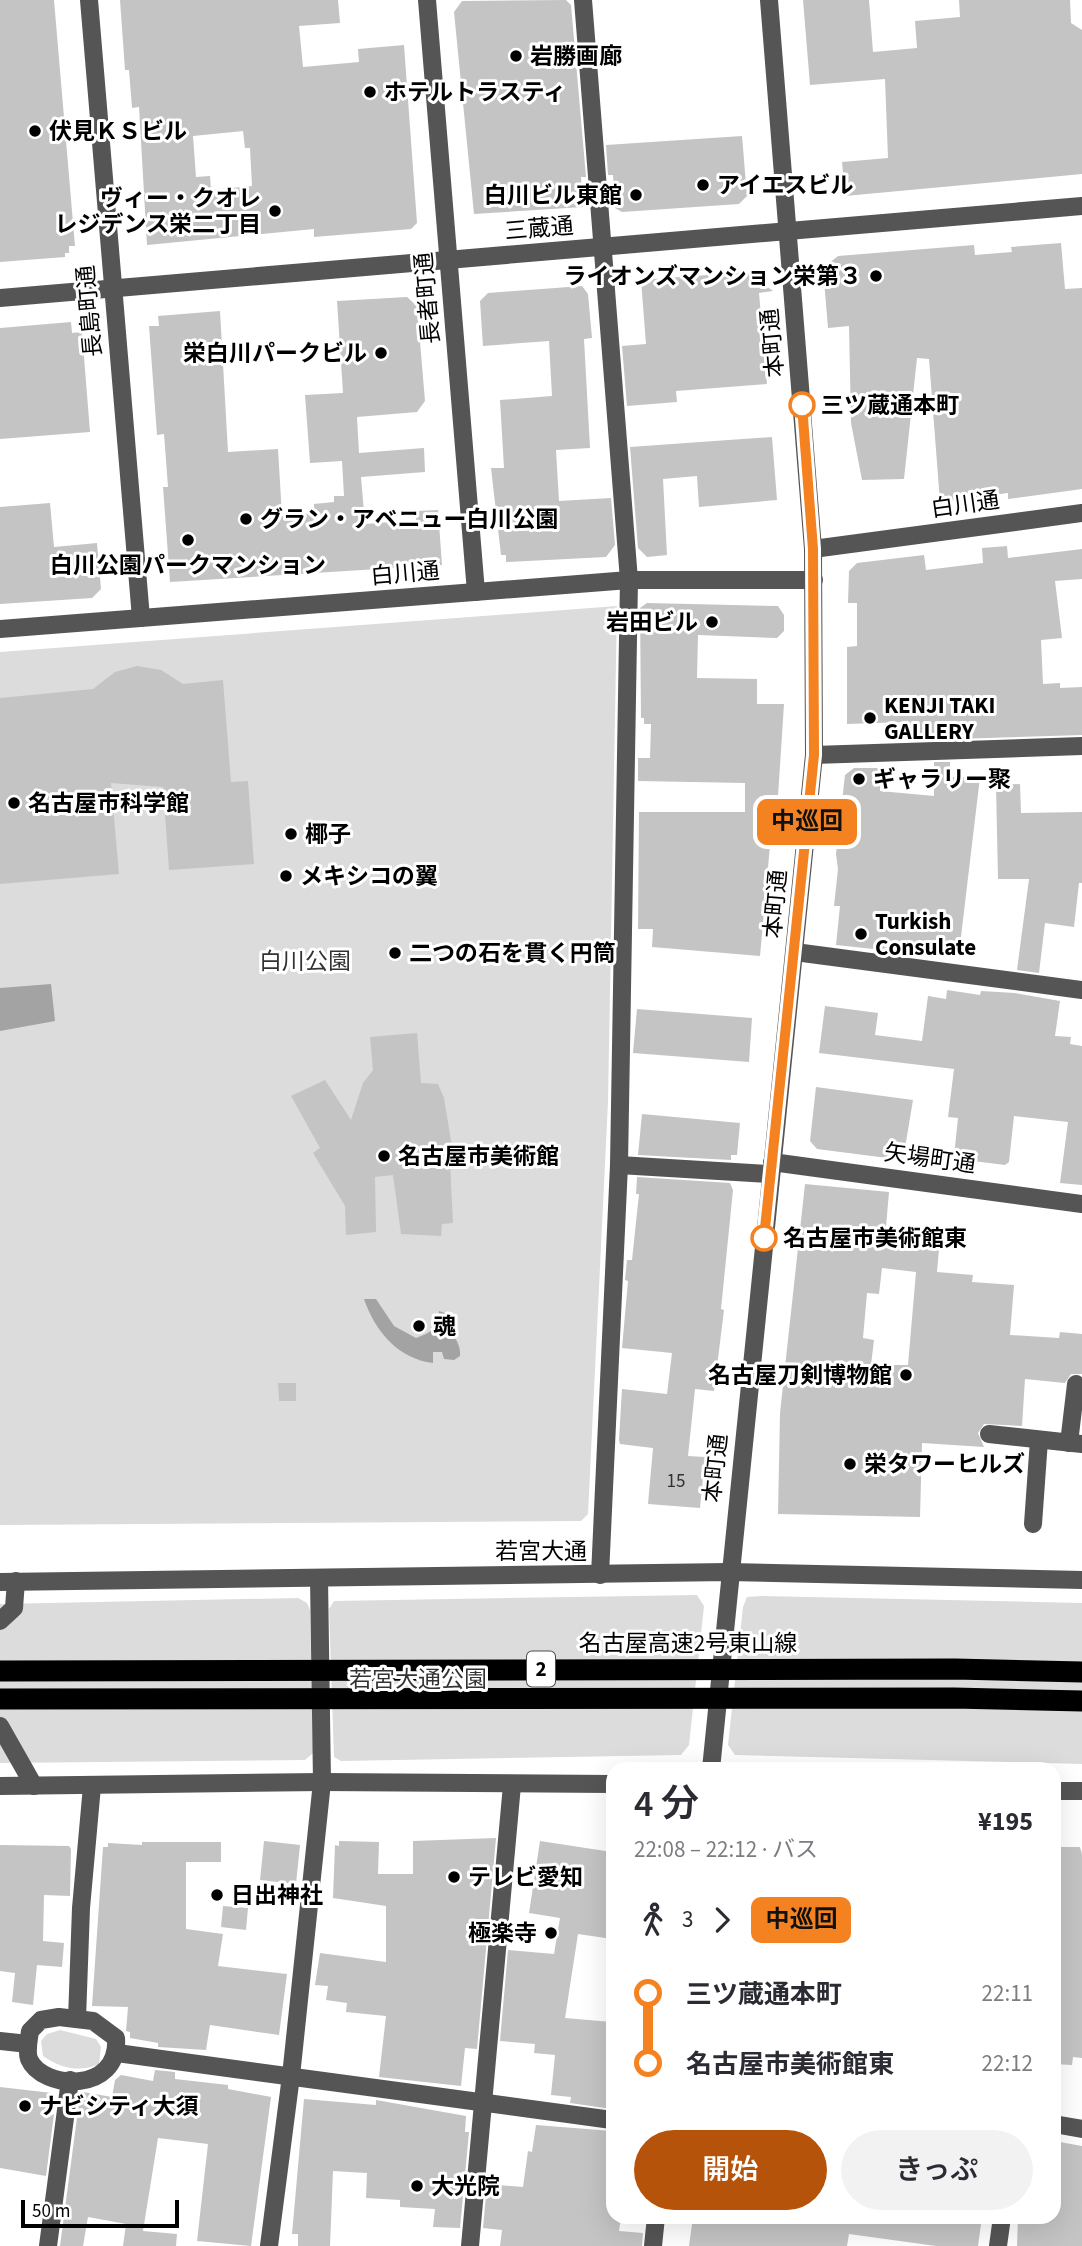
<!DOCTYPE html>
<html lang="ja">
<head>
<meta charset="utf-8">
<style>
  :root { --surface:#fff; --page:#f2f2f3; --text:#2b2b33; --muted:#7c7c81; --accent:#b45309 }
  body { margin:0; font-family:"Source Sans 3","Noto Sans JP",sans-serif; background:var(--page); color:var(--text); height:100vh; display:flex; flex-direction:column; font-size:26px; white-space:nowrap }
  * { box-sizing:border-box; margin:0 }
  p { font-size:23px; color:var(--muted) }
  .icon { flex:none; width:38px; height:38px; fill:none; stroke:currentColor; stroke-width:2; stroke-linecap:round; stroke-linejoin:round }
  .map { position:relative; flex:1; overflow:hidden }
  .drawer { position:absolute; left:606px; top:1762px; width:455px; height:462px; display:flex; flex-direction:column; background:var(--surface); border-radius:21px; box-shadow:0 7px 28px #0002 }
  .drawer>* { flex:none }
  .badge { padding:0 14px; border-radius:10px; font-size:24px; line-height:46px }
  .scale { position:absolute; left:21px; bottom:18px; width:158px; box-sizing:border-box; padding-left:7px; border:4px solid #000; border-top:0; font-size:19px; line-height:24px; white-space:nowrap; color:#000; -webkit-text-stroke:5px #fff; paint-order:stroke }
  .map>.badge { position:absolute; translate:-50% -50%; box-shadow:0 0 0 4px #fff }
  .legs { display:flex; align-items:center; gap:10px; height:77px; padding:0 28px; font-size:23px }
  .legs p { margin-inline-start:auto }
  .headline { display:flex; align-items:center; justify-content:space-between; height:119px; padding:0 28px }
  h1 { font-size:38px; font-weight:600; line-height:52px }
  .action { display:flex; gap:14px; margin-top:auto; padding:14px 28px }
  .action a { flex:1; height:80px; border-radius:42px; background:var(--accent); color:#fff; font-size:28px; font-weight:600; line-height:80px; text-align:center }
  .action a+a { background:var(--page); color:var(--text) }
  ul { padding:0 28px; list-style:none }
  li { display:flex; align-items:center; gap:24px; height:70px; font-size:26px }
  li i { display:grid; place-items:center; width:10px; height:100%; margin:0 9px; background:currentColor }
  li i::after { content:''; width:18px; height:18px; margin:-9px; border:5px solid; border-radius:50%; background:var(--surface) }
  li p { margin-inline-start:auto }
  li:first-child i { background:linear-gradient(#0000 50%,currentColor 0) }
  li:last-child i { background:linear-gradient(currentColor 50%,#0000 0) }
  .map>svg:first-child { display:block }
  .green { fill:#dcdcdc }
  .water { fill:#a3a3a3 }
  .building { fill:#c4c4c4; fill-rule:evenodd }
  .lines { fill:none; stroke-linecap:round; stroke-linejoin:round }
  .minor { stroke:#555; stroke-width:18 }
  .highway { stroke:#000; stroke-width:21 }
  .line-1-casing { stroke:#fff; stroke-width:16 }
  .line-1 { stroke:#f58220; stroke-width:10 }
  .poi-dot { fill:#000; stroke:#fff; stroke-width:2.5 }
  .stop-1-dot { fill:#fff; stroke:#f58220; stroke-width:3.5 }
  .labels { text-anchor:middle; stroke-width:6; stroke-linejoin:round; paint-order:stroke }
  .number-label { font-size:19px; fill:#313131 }
  .shield { fill:#fff; stroke:#4c4c4c; stroke-width:2 }
  .shield-label { font-size:21px; font-weight:bold; fill:#000 }
  .poi-label { font-size:23px; font-weight:bold; fill:#000; stroke:#fff; text-anchor:start }
  .street-label { font-size:23px; fill:#000; stroke:#fff }
  .stop-label { font-size:23px; font-weight:bold; fill:#000; stroke:#fff; text-anchor:start }
  .park-label { font-size:23px; fill:#333; stroke:#fff }
</style>
</head>
<body>
<div class="map">
<svg width="1082" height="2246" viewBox="0 0 1082 2246">
  <rect width="100%" height="100%" fill="#fff"/>
  <g class="green">
    <path d="M617 606 608 1102 588 1514 581 1521 0 1525V652Z"/>
    <path d="M697 1595 704 1606 689 1745 681 1755 341 1761 334 1757 329 1609 334 1601Z"/>
    <path d="M761 1596 1082 1603V1764L735 1755 728 1745 743 1607 747 1597Z"/>
    <path d="M298 1598 307 1603 310 1610 313 1753 305 1760 0 1763V1604Z"/>
    <path d="M60 2030 96 2039 101 2047 99 2064C80 2073 60 2068 43 2056L41 2041 47 2034Z"/>
  </g>
  <g class="water">
    <path d="M51 984 55 1021 0 1031V988Z"/>
    <path d="M364 1299H376L394 1326 416 1338C431 1333 438 1328 439 1311L445 1313C445 1331 462 1339 460 1356L454 1360 444 1359 442 1352H433V1363C398 1359 375 1331 364 1299Z"/>
  </g>
  <g class="building">
    <path d="M0 0H54L75 246H69V253H65V257L0 262Z"/>
    <path d="M120 0H338L340 23 299 26 303 67 359 62 358 49 404 45 417 223 411 229 314 237V229L147 245 139 107 132 108 129 70H125ZM243 131 245 148H250L252 186 211 190 210 176 196 177 193 136Z"/>
    <path d="M566 0 571 5 586 177H581L583 207 474 214 454 12 462 1Z"/>
    <path d="M803 0H869L873 52 917 48 915 21 960 17 959 0H1070L1071 23 1082 30V174L845 196 842 162 888 158 885 79 810 85Z"/>
    <path d="M742 136 747 196 739 204 622 212 615 208 613 175H608L606 145Z"/>
    <path d="M1061 243 1065 289 1082 288V489L1008 499V493L940 502 929 359 917 358 904 479 862 480 851 423 849 326 828 328 823 268 838 256 974 245 975 255 1012 252 1011 247Z"/>
    <path d="M747 272 773 291 759 293 767 384 676 391 677 402 627 406 622 346 646 344 641 280Z"/>
    <path d="M582 286 588 294 592 338 584 339 590 448 556 450 559 501 611 498 615 545 606 557 506 562V555H501L491 468H504L500 400 552 396 549 341 483 346 480 301 488 293Z"/>
    <path d="M407 297 417 306 425 401 417 412 357 417 359 453 424 448 425 472 361 477 365 524 416 520V511L438 510 442 565 170 582 163 487H168L164 434 157 435 149 326H159L158 316 220 311 228 452 278 449 282 516 314 513V504L334 502V496H344L342 461 310 463 305 395 343 393 337 301Z"/>
    <path d="M71 322 72 333 82 332 90 432 0 439V328Z"/>
    <path d="M772 437 777 500 699 507 697 476 663 479 667 555 647 557 638 548 630 447Z"/>
    <path d="M50 503 54 547 97 543 101 589 92 598 0 604V507Z"/>
    <path d="M1007 546 1008 558 1082 549V579L1055 581 1062 638 1041 640 1043 684 1060 683V688L1082 687V735L924 740V736L904 737V722L847 724V647L857 646V603H848L849 571 857 563 924 555 926 570 983 563 982 548Z"/>
    <path d="M647 603 778 606 784 615V631L777 638 698 635 697 678 757 679V704H784L777 812H773L760 956 652 947 653 929H638L639 812H745V783L638 781V758H650L651 724H644V718H641L640 608Z"/>
    <path d="M137 666 161 670 183 684 223 680 231 782 248 781 254 864 169 870 163 787 111 783 119 874 0 884V698L93 689 115 672Z"/>
    <path d="M934 762H950V777H980L960 945 940 943 939 956 836 945 840 906H834L838 869 836 854 845 775 854 768H880V791L934 796Z"/>
    <path d="M1020 784 1021 813 1082 812V883H1079L1074 927 1045 923 1039 973 1017 970 1029 879H998L996 785Z"/>
    <path d="M947 990 980 995 981 991 1015 993 1060 1001 1055 1036 1071 1037 1070 1044 1082 1046V1185L1060 1183 1068 1122 1014 1116 1009 1162 1005 1165 957 1159 954 1156 958 1118 948 1117 954 1069 819 1053 825 1006 878 1013 875 1035 922 1041 928 996 946 999Z"/>
    <path d="M637 1009 752 1018 749 1062 633 1053Z"/>
    <path d="M417 1033 421 1083 438 1084 444 1098 454 1159 450 1162 453 1223 442 1224 441 1236 401 1234 393 1175 375 1177 376 1232 346 1235 345 1206 313 1153 320 1148 291 1096 325 1080 351 1120 363 1083 373 1070 370 1037Z"/>
    <path d="M816 1087 913 1100 903 1160 817 1149 810 1141Z"/>
    <path d="M642 1114 740 1123 737 1155H731V1160L638 1155Z"/>
    <path d="M637 1177 730 1183 733 1190 721 1309 724 1310 714 1391 695 1389 688 1456 705 1457 700 1508 648 1504 653 1448 620 1444 619 1440 622 1389 667 1394 672 1353 622 1348 628 1281 625 1280 627 1260H632L639 1194H636Z"/>
    <path d="M805 1184 889 1192 885 1238 920 1241 921 1236 940 1238 937 1272 973 1275 972 1282 1014 1285 1010 1335 1059 1338 1060 1332 1082 1334V1374H1071L1065 1383 1025 1379 1022 1426 984 1424 978 1433 984 1447 922 1443 920 1517 778 1514 780 1413ZM882 1268 916 1272 908 1365H871L874 1340 863 1338 867 1293 879 1294Z"/>
    <path d="M278 1383H296V1401H279Z"/>
    <path d="M496 1838 477 2049 465 2048 461 2086 379 2077 386 2016 346 2012 347 2003 326 2000 328 1986 315 1985 320 1953 386 1962V1906L333 1898 335 1845 339 1846V1841L379 1842 378 1874H413V1841Z"/>
    <path d="M264 1841 300 1845 296 1884 260 1880Z"/>
    <path d="M540 1841 612 1852V1939L578 1934 565 2018 612 2022V2109L570 2103 571 2097 551 2095 555 2055 534 2053 535 2044 500 2041 508 1950 554 1954 560 1918 529 1913Z"/>
    <path d="M142 1842H221V1862H186V1929L223 1934 218 1966 287 1974 279 2035 210 2025 206 2050 158 2047V2043L130 2038V2032L126 2031 128 2007 92 2006 103 1847H108V1843L142 1845Z"/>
    <path d="M0 1845 69 1846 71 1849 70 1896 44 1895 43 1941 64 1943 62 1967 37 1965 33 2005 12 2002 15 1973 0 1971Z"/>
    <path d="M1054 1847H1080L1082 1854V2058L1073 2057 1072 2065 1054 2064Z"/>
    <path d="M223 1906 248 1908 246 1930 221 1927Z"/>
    <path d="M155 2070 175 2072V2079L228 2085V2089L271 2097 251 2246 197 2241 208 2144 158 2138 143 2231 177 2234 176 2246H123L126 2224 88 2217 83 2246H60L80 2095 83 2092 112 2097 115 2080 121 2075 153 2081Z"/>
    <path d="M0 2087 52 2093 49 2117 54 2114 46 2176 0 2168Z"/>
    <path d="M304 2099 376 2105V2100L466 2116 465 2132H469L460 2228 433 2227 435 2209 400 2207V2200L366 2198 367 2173 333 2171 330 2246H298V2234H292Z"/>
    <path d="M536 2125 612 2131V2217H621L619 2231 643 2233 642 2246H500L502 2230 483 2228 487 2184 523 2187 528 2151 532 2152Z"/>
    <path d="M1054 2141 1082 2146V2246H1017L1018 2217H1054Z"/>
    <path d="M693 2217H982L978 2246H936L849 2234 847 2246H689Z"/>
  </g>
  <g class="lines">
    <g class="minor">
      <path d="M89 0 141 618"/>
      <path d="M427 0 476 592"/>
      <path d="M583 0 629 580 619 1165 600 1575"/>
      <path d="M0 298 1082 206"/>
      <path d="M813 549 1082 513"/>
      <path d="M0 629 629 580H814"/>
      <path d="M814 755 1082 746"/>
      <path d="M795 952 1082 990"/>
      <path d="M772 1162 1082 1204"/>
      <path d="M619 1165 770 1174"/>
      <path d="M989 1434 1082 1444"/>
      <path d="M1069 1443 1076 1384"/>
      <path d="M1033 1524 1039 1440"/>
      <path d="M0 1582 728 1572 1082 1580"/>
      <path d="M0 1621 14 1608 16 1581"/>
      <path d="M0 1726 34 1786"/>
      <path d="M711 1769 814 755 813 549 769 0"/>
      <path d="M0 1786 322 1782 612 1784"/>
      <path d="M1054 1791H1082"/>
      <path d="M59 2017 93 2021 116 2038C120 2094 42 2090 29 2059 26 2050 29 2040 30 2031L41 2020Z"/>
      <path d="M77 2019 81 1908 92 1786"/>
      <path d="M0 2041 28 2044"/>
      <path d="M117 2053 612 2120"/>
      <path d="M1054 2124 1082 2129"/>
      <path d="M48 2246 70 2080"/>
      <path d="M269 2246 291 2076 322 1782 319 1578"/>
      <path d="M470 2246 512 1785"/>
      <path d="M653 2246 656 2217"/>
      <path d="M998 2246 1002 2217"/>
    </g>
    <g class="highway">
      <path d="M0 1671 955 1669 1082 1672"/>
      <path d="M0 1699 954 1698 1082 1701"/>
    </g>
  </g>
  <g class="lines">
    <defs>
      <path id="line-1" d="M764 1238 814 755 813 549 802 405"/>
    </defs>
    <use href="#line-1" class="line-1-casing"/>
    <use href="#line-1" class="line-1"/>
  </g>
  <g class="poi-dot">
    <circle cx="516" cy="56" r="7"/>
    <circle cx="370" cy="92" r="7"/>
    <circle cx="35" cy="131" r="7"/>
    <circle cx="703" cy="185" r="7"/>
    <circle cx="636" cy="195" r="7"/>
    <circle cx="275" cy="211" r="7"/>
    <circle cx="876" cy="276" r="7"/>
    <circle cx="381" cy="353" r="7"/>
    <circle cx="246" cy="519" r="7"/>
    <circle cx="188" cy="540" r="7"/>
    <circle cx="712" cy="622" r="7"/>
    <circle cx="870" cy="718" r="7"/>
    <circle cx="859" cy="779" r="7"/>
    <circle cx="14" cy="803" r="7"/>
    <circle cx="291" cy="834" r="7"/>
    <circle cx="286" cy="876" r="7"/>
    <circle cx="861" cy="934" r="7"/>
    <circle cx="395" cy="953" r="7"/>
    <circle cx="384" cy="1156" r="7"/>
    <circle cx="419" cy="1326" r="7"/>
    <circle cx="906" cy="1375" r="7"/>
    <circle cx="850" cy="1464" r="7"/>
    <circle cx="454" cy="1877" r="7"/>
    <circle cx="217" cy="1895" r="7"/>
    <circle cx="551" cy="1933" r="7"/>
    <circle cx="25" cy="2106" r="7"/>
    <circle cx="417" cy="2186" r="7"/>
  </g>
  <g class="stop-1-dot">
    <circle cx="802" cy="405" r="12"/>
    <circle cx="764" cy="1238" r="12"/>
  </g>
  <g class="labels">
    <g class="number-label">
      <text x="676" y="1487">15</text>
    </g>
    <rect class="shield" x="527" y="1651.5" width="28" height="35" rx="5"/>
    <g class="shield-label">
      <text x="541" y="1676">2</text>
    </g>
    <g class="poi-label">
      <text x="530" y="64">岩勝画廊</text>
      <text x="384" y="100">ホテルトラスティ</text>
      <text x="49" y="139">伏見ＫＳビル</text>
      <text x="717" y="193">アイエスビル</text>
      <text x="622" y="203" text-anchor="end">白川ビル東館</text>
      <text x="261" y="206" text-anchor="end">ヴィー・クオレ<tspan x="261" dy="26">レジデンス栄二丁目</tspan></text>
      <text x="862" y="284" text-anchor="end">ライオンズマンション栄第３</text>
      <text x="367" y="361" text-anchor="end">栄白川パークビル</text>
      <text x="260" y="527">グラン・アベニュー白川公園</text>
      <text x="188" y="573" text-anchor="middle">白川公園パークマンション</text>
      <text x="698" y="630" text-anchor="end">岩田ビル</text>
      <text x="884" y="713">KENJI TAKI<tspan x="884" dy="26">GALLERY</tspan></text>
      <text x="873" y="787">ギャラリー聚</text>
      <text x="28" y="811">名古屋市科学館</text>
      <text x="305" y="842">椰子</text>
      <text x="300" y="884">メキシコの翼</text>
      <text x="875" y="929">Turkish<tspan x="875" dy="26">Consulate</tspan></text>
      <text x="409" y="961">二つの石を貫く円筒</text>
      <text x="398" y="1164">名古屋市美術館</text>
      <text x="433" y="1334">魂</text>
      <text x="892" y="1383" text-anchor="end">名古屋刀剣博物館</text>
      <text x="864" y="1472">栄タワーヒルズ</text>
      <text x="468" y="1885">テレビ愛知</text>
      <text x="231" y="1903">日出神社</text>
      <text x="537" y="1941" text-anchor="end">極楽寺</text>
      <text x="39" y="2114">ナビシティ大須</text>
      <text x="431" y="2194">大光院</text>
    </g>
    <g class="street-label">
      <text transform="translate(539 228) rotate(-5)" y="8">三蔵通</text>
      <text transform="translate(427 298) rotate(-95)" y="8">長者町通</text>
      <text transform="translate(89 311) rotate(-95)" y="8">長島町通</text>
      <text transform="translate(772 343) rotate(-95)" y="8">本町通</text>
      <text transform="translate(965 504) rotate(-8)" y="8">白川通</text>
      <text transform="translate(405 573) rotate(-5)" y="8">白川通</text>
      <text transform="translate(775 904) rotate(-85)" y="8">本町通</text>
      <text transform="translate(930 1158) rotate(8)" y="8">矢場町通</text>
      <text transform="translate(715 1468) rotate(-84)" y="8">本町通</text>
      <text x="541" y="1559">若宮大通</text>
      <text x="688" y="1651">名古屋高速2号東山線</text>
    </g>
    <g class="stop-label">
      <text x="821" y="413">三ツ蔵通本町</text>
      <text x="783" y="1246">名古屋市美術館東</text>
    </g>
    <g class="park-label">
      <text x="305" y="969">白川公園</text>
      <text x="418" y="1687">若宮大通公園</text>
    </g>
  </g>
</svg>
<div class="scale">50 m</div>
<b class="badge" style="left:807px;top:822px;background:#f58220;color:#111">中巡回</b>
<section class="drawer">
<div class="headline"><div><h1>4 分</h1><p>22:08 – 22:12 · バス</p></div><b>¥195</b></div>
<div class="legs"><svg class="icon" aria-label="walk" viewBox="0 0 24 24"><circle cx="13" cy="4" r="2"/><path d="M13 8l-2 6 4 7M11 14l-3 7M7 12l3-4h3l4 4"/></svg>3<svg class="icon" aria-label="forward" viewBox="0 0 24 24"><path d="M9 5l7 7-7 7"/></svg><b class="badge" style="background:#f58220;color:#111">中巡回</b></div>
<ul>
<li><i style="color:#f58220"></i><b>三ツ蔵通本町</b><p>22:11</p></li>
<li><i style="color:#f58220"></i><b>名古屋市美術館東</b><p>22:12</p></li>
</ul>
<div class="action"><a>開始</a><a>きっぷ</a></div>
</section>
</div>
</body>
</html>
